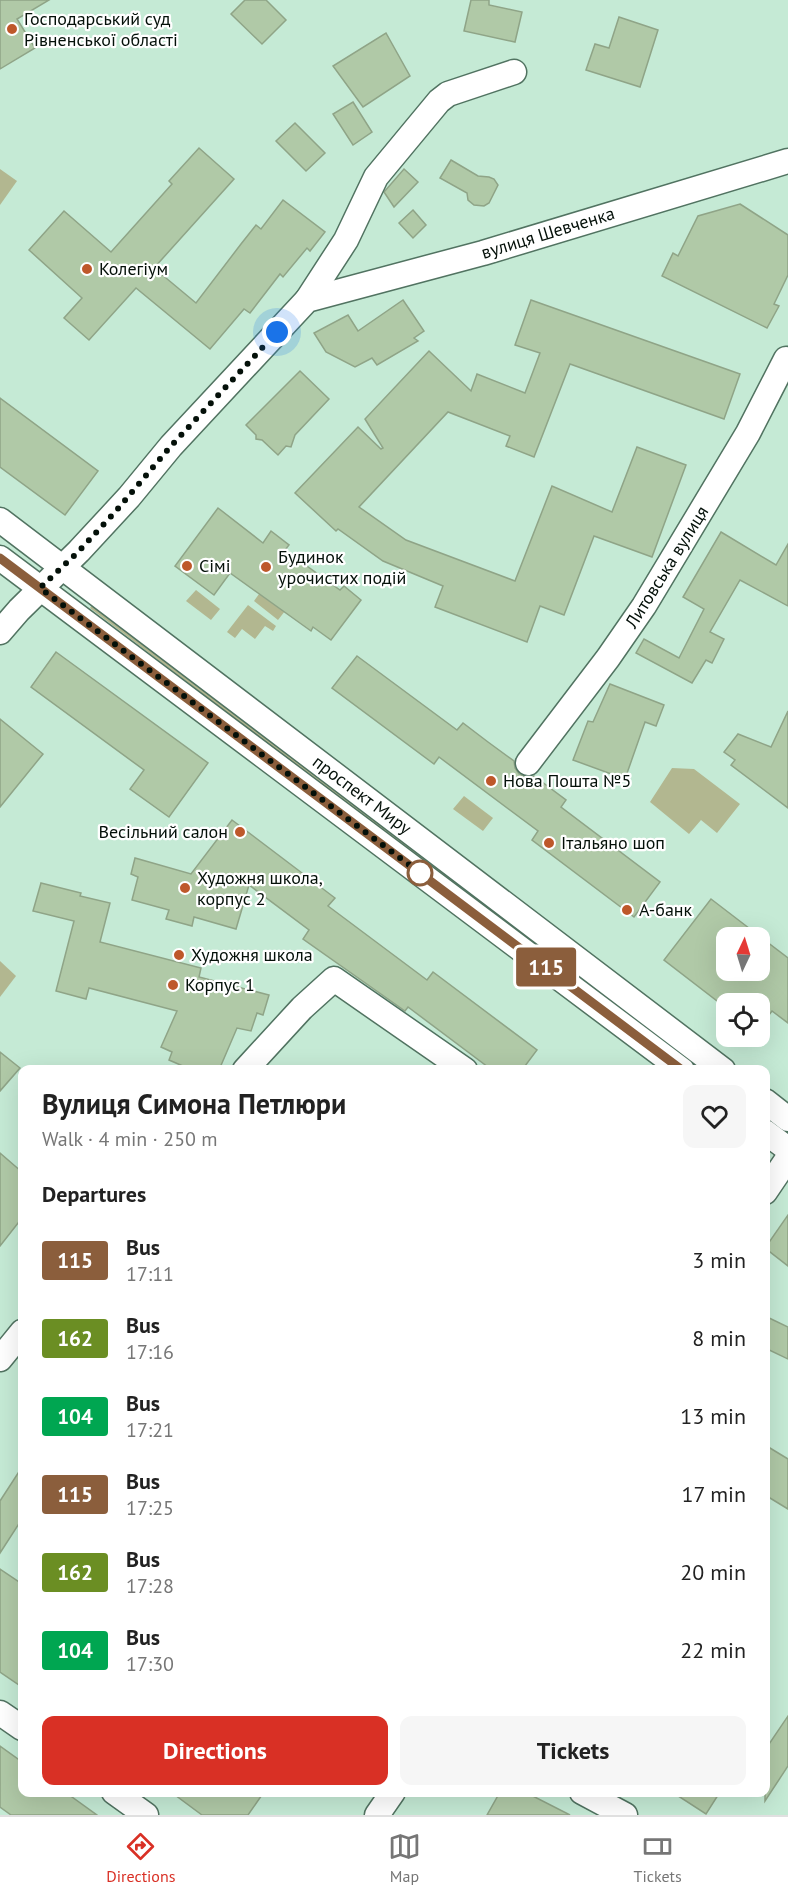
<!DOCTYPE html>
<html lang="en">
<head>
<meta charset="utf-8">
<style>
  :root { --surface:#fff; --page:#f6f6f6; --text:#222; --muted:#767676; --line:#e0e0e0; --accent:#d93025 }
  body { margin:0; font-family:"PT Sans",sans-serif; background:var(--page); color:var(--text); height:100vh; display:flex; flex-direction:column; font-size:22px; white-space:nowrap }
  * { box-sizing:border-box; margin:0 }
  p { font-size:20px; color:var(--muted) }
  .icon { flex:none; width:33px; height:33px; fill:none; stroke:currentColor; stroke-width:2; stroke-linecap:round; stroke-linejoin:round }
  .map { position:relative; flex:1; overflow:hidden }
  .side { position:absolute; left:18px; top:1065px; width:752px; height:732px; display:flex; flex-direction:column; background:var(--surface); border-radius:12px; box-shadow:0 6px 24px #0002 }
  .side>* { flex:none }
  .badge { padding:0 12px; border-radius:4px; font-size:21px; line-height:39px }
  .needle { width:39px; rotate:4deg }
  .fabs { position:absolute; left:716px; top:927px; display:grid; gap:12px }
  .fabs a { display:grid; place-items:center; width:54px; height:54px; border-radius:12px; background:var(--surface); box-shadow:0 6px 24px #0002; font-size:30px }
  .you { position:absolute; width:30px; height:30px; margin:-15px; border:4px solid #fff; border-radius:50%; background:#1a73e8; box-shadow:0 0 0 9px #1a73e833 }
  .map>.badge { position:absolute; translate:-50% -50%; box-shadow:0 0 0 3px #fff }
  h2 { padding:0 24px; font-size:22px; line-height:54px }
  .round { display:grid; place-items:center; flex:none; width:63px; height:63px; border-radius:12px; background:var(--page) }
  .summary { display:flex; align-items:center; justify-content:space-between; height:102px; padding:0 24px }
  h1 { font-size:28px; font-weight:800; line-height:45px }
  .primary-button { display:flex; gap:12px; margin-top:auto; padding:12px 24px }
  .primary-button a { flex:1; height:69px; border-radius:12px; background:var(--accent); color:#fff; font-size:24px; font-weight:800; line-height:69px; text-align:center }
  .primary-button a+a { background:var(--page); color:var(--text) }
  ul { padding:0; list-style:none }
  li { display:flex; align-items:center; gap:18px; height:78px; padding:0 24px }
  li div { flex:1 }
  li b { display:block; font-size:22px }
  li em { font-style:normal }
  li .badge { min-width:66px; font-weight:700; text-align:center }
  .tab-bar { display:flex; justify-content:space-around; align-items:center; height:84px; border-top:2px solid var(--line); background:var(--surface); font-size:16px; color:var(--muted) }
  .tab-bar a { display:grid; justify-items:center; gap:3px }
  .tab-bar .on { color:var(--accent) }
  .map>svg:first-child { display:block }
  .green { fill:#b2b790 }
  .building { fill:#b0c9a7; stroke:#8fa487; stroke-width:1.5; fill-rule:evenodd }
  .lines { fill:none; stroke-linecap:round; stroke-linejoin:round }
  .minor-casing { stroke:#517361; stroke-width:27 }
  .minor { stroke:#fff; stroke-width:24 }
  .line-casing { stroke:#fff; stroke-width:14 }
  .line { stroke:#8b5e3c; stroke-width:9 }
  .walk { stroke:#041009; stroke-width:6; stroke-dasharray:0 10.8 }
  .poi-dot { fill:#be582a; stroke:#fff; stroke-width:2 }
  .stop-dot { fill:#fff; stroke:#8b5e3c; stroke-width:3 }
  .labels { text-anchor:middle; stroke-width:4.5; stroke-linejoin:round; paint-order:stroke }
  .poi-label { font-size:18px; fill:#041009; stroke:#fff; text-anchor:start }
  .street-label { font-size:18px; fill:#041009; stroke:#fff }
</style>
</head>
<body>
<div class="map">
<svg width="788" height="1815" viewBox="0 0 788 1815">
  <rect width="100%" height="100%" fill="#c5ead5"/>
  <g class="green">
    <path d="M0 169 17 181 0 205Z"/>
    <path d="M196 590 220 609 211 620 186 601Z"/>
    <path d="M266 591 285 611 278 620 254 601 259 594 263 596Z"/>
    <path d="M93 604 706 1069H696L90 608Z"/>
    <path d="M248 605 276 626 273 631 265 626 255 639 242 629 235 638 227 632Z"/>
    <path d="M672 768 694 769 740 804 717 833 701 820 689 834 650 802Z"/>
    <path d="M464 796 493 818 483 831 453 809Z"/>
    <path d="M0 961 16 976 0 997Z"/>
  </g>
  <g class="building">
    <path d="M0 0H49L17 19 35 48 0 69Z"/>
    <path d="M245 0H266L286 20 262 44 231 14Z"/>
    <path d="M471 0H489V5L522 12 515 42 464 31Z"/>
    <path d="M619 17 658 30 640 87 586 70 595 44 609 48Z"/>
    <path d="M386 33 410 76 363 107 333 66Z"/>
    <path d="M353 102 372 132 353 145 333 114Z"/>
    <path d="M295 123 325 153 306 171 276 141Z"/>
    <path d="M199 148 234 179 154 268 196 303 241 244 256 225 261 229 283 200 325 232 310 251 307 248 283 277 280 274 250 313 244 309 210 349 136 288 89 340 64 318 82 298 29 250 64 211 111 252 172 184 169 181Z"/>
    <path d="M451 160 478 176 489 177 494 179 498 185 489 203 484 206 474 205 468 200 467 193 440 178Z"/>
    <path d="M404 169 418 182 394 207 384 192Z"/>
    <path d="M740 204 788 235V275L774 304 779 306 767 328 662 276 673 253 678 256 698 216Z"/>
    <path d="M413 210 426 225 413 238 399 223Z"/>
    <path d="M403 300 424 331 414 338 418 341 377 365 372 358 355 367 326 352 314 333 348 315 358 331Z"/>
    <path d="M531 300 740 374 724 419 570 364 534 457 506 446 510 436 448 412 359 507 406 540 515 581 552 486 612 512 637 447 686 465 652 557 594 536 564 615 540 606 527 642 435 607 443 586 383 561 338 529 336 531 295 493 358 427 381 449 383 448 365 419 429 351 471 391 477 374 525 393 540 353 515 345Z"/>
    <path d="M300 371 329 399 295 435 291 447 286 446 278 455 262 440 256 439V435L246 425Z"/>
    <path d="M0 398 98 471 65 515 0 467Z"/>
    <path d="M218 508 263 543 271 531 289 545 285 550 340 590 344 586 361 600 331 640 313 627 311 631 230 573 214 595 175 566Z"/>
    <path d="M721 532 776 565 788 544V606L740 580 710 632 724 639 712 663 706 660 692 683 636 653 644 639 679 658 704 609 683 597Z"/>
    <path d="M56 652 208 763 169 817 130 789 144 770 31 687Z"/>
    <path d="M357 656 457 730 463 723 488 742 514 761 515 768 519 774 526 777 534 776 566 800 561 807 660 882 634 917 532 840 538 831 439 757 434 764 332 688Z"/>
    <path d="M610 684 664 705 656 726 645 722 625 779 573 760 588 721 593 722Z"/>
    <path d="M788 711V808L731 765 735 760 724 752 738 734 771 747Z"/>
    <path d="M0 719 43 754 0 807Z"/>
    <path d="M232 820 335 898 328 906 427 980 433 972 537 1050 522 1070H492L408 1007 405 1011 303 939 309 930 249 885 236 929 194 917 192 926 166 919 169 910 132 900 138 877 131 874 135 858 191 874Z"/>
    <path d="M41 883 81 893 80 896 110 903 100 942 201 968 199 977 269 995 263 1015 257 1013 251 1031 237 1028 219 1070H192L169 1060 172 1052 161 1047 177 1011 89 988 86 999 56 991 74 921 33 911Z"/>
    <path d="M711 899 788 958V1023L772 1011 759 1028V1004H721L664 960ZM726 938H759V970H726Z"/>
    <path d="M0 1052 20 1068 0 1091Z"/>
    <path d="M0 1153 22 1172V1218L0 1246Z"/>
    <path d="M788 1215V1266L765 1248Z"/>
    <path d="M765 1316 788 1327V1359L765 1348Z"/>
    <path d="M765 1445 788 1459V1509L765 1495Z"/>
    <path d="M22 1467V1519L0 1553V1501Z"/>
    <path d="M0 1569 22 1584V1687L0 1672Z"/>
    <path d="M788 1716V1766L765 1801V1750Z"/>
    <path d="M0 1746 22 1762V1792H65L97 1815H11L0 1807Z"/>
    <path d="M171 1792H264L248 1815H202Z"/>
    <path d="M500 1792H525L570 1815H487Z"/>
    <path d="M672 1792H720L706 1814Z"/>
  </g>
  <g class="lines">
    <defs>
      <g id="minor">
        <path d="M307 300 346 240 376 177 439 101 448 94 514 72"/>
        <path d="M0 520 723 1070"/>
        <path d="M0 558 682 1070"/>
        <path d="M0 632 19 610 79 551 129 497 171 446 307 300 483 253 788 161"/>
        <path d="M528 763 608 658 644 606 748 433 786 359"/>
        <path d="M245 1070 302 1008 334 979 465 1070"/>
        <path d="M765 1101 788 1119"/>
        <path d="M765 1132 788 1149"/>
        <path d="M765 1192 788 1158"/>
        <path d="M0 1359 22 1332"/>
        <path d="M0 1713 22 1728"/>
        <path d="M114 1792 146 1815"/>
        <path d="M582 1792 625 1815"/>
        <path d="M377 1815 393 1792"/>
      </g>
    </defs>
    <use href="#minor" class="minor-casing"/>
    <use href="#minor" class="minor"/>
  </g>
  <g class="lines">
    <defs>
      <path id="line" d="M0 558 682 1070"/>
    </defs>
    <use href="#line" class="line-casing"/>
    <use href="#line" class="line"/>
    <path class="walk" d="M277 332 171 446 116 511 79 551 40 588 420 873"/>
  </g>
  <g class="poi-dot">
    <circle cx="12" cy="29" r="6"/>
    <circle cx="87" cy="269" r="6"/>
    <circle cx="187" cy="566" r="6"/>
    <circle cx="266" cy="567" r="6"/>
    <circle cx="491" cy="781" r="6"/>
    <circle cx="240" cy="832" r="6"/>
    <circle cx="549" cy="843" r="6"/>
    <circle cx="185" cy="888" r="6"/>
    <circle cx="627" cy="910" r="6"/>
    <circle cx="179" cy="955" r="6"/>
    <circle cx="173" cy="985" r="6"/>
  </g>
  <circle class="stop-dot" cx="420" cy="873" r="12"/>
  <g class="labels">
    <g class="poi-label">
      <text x="24" y="25">Господарський суд<tspan x="24" dy="21">Рівненської області</tspan></text>
      <text x="99" y="275">Колегіум</text>
      <text x="278" y="563">Будинок<tspan x="278" dy="21">урочистих подій</tspan></text>
      <text x="199" y="572">Сімі</text>
      <text x="503" y="787">Нова Пошта №5</text>
      <text x="228" y="838" text-anchor="end">Весільний салон</text>
      <text x="561" y="849">Італьяно шоп</text>
      <text x="197" y="884">Художня школа,<tspan x="197" dy="21">корпус 2</tspan></text>
      <text x="639" y="916">А-банк</text>
      <text x="191" y="961">Художня школа</text>
      <text x="185" y="991">Корпус 1</text>
    </g>
    <g class="street-label">
      <text transform="translate(548 233) rotate(-17)" y="6">вулиця Шевченка</text>
      <text transform="translate(667 567) rotate(-58)" y="6">Литовська вулиця</text>
      <text transform="translate(362 795) rotate(37)" y="6">проспект Миру</text>
    </g>
  </g>
</svg>
<div class="fabs">
<a><svg class="needle" viewBox="-14 -14 28 28"><path d="M0-13l5 13h-10z" fill="#e53935"/><path d="M0 13l5-13h-10z" fill="#767676"/></svg></a>
<a><svg class="icon" aria-label="locate" viewBox="0 0 24 24"><circle cx="12" cy="12" r="6"/><path d="M12 2v4M12 18v4M2 12h4M18 12h4"/></svg></a>
</div>
<div class="you" style="left:277px;top:332px"></div>
<b class="badge" style="left:546px;top:967px;background:#8b5e3c;color:#fff">115</b>
<section class="side">
<div class="summary"><div><h1>Вулиця Симона Петлюри</h1><p>Walk · 4 min · 250 m</p></div><a class="round"><svg class="icon" aria-label="heart" viewBox="0 0 24 24"><path d="M12 20l-8-8c-3-5 5-10 8-4 3-6 11-1 8 4z"/></svg></a></div>
<h2>Departures</h2>
<ul>
<li><span class="badge" style="background:#8b5e3c;color:#fff">115</span><div><b>Bus</b><p>17:11</p></div><em>3 min</em></li>
<li><span class="badge" style="background:#6b8e23;color:#fff">162</span><div><b>Bus</b><p>17:16</p></div><em>8 min</em></li>
<li><span class="badge" style="background:#00a651;color:#fff">104</span><div><b>Bus</b><p>17:21</p></div><em>13 min</em></li>
<li><span class="badge" style="background:#8b5e3c;color:#fff">115</span><div><b>Bus</b><p>17:25</p></div><em>17 min</em></li>
<li><span class="badge" style="background:#6b8e23;color:#fff">162</span><div><b>Bus</b><p>17:28</p></div><em>20 min</em></li>
<li><span class="badge" style="background:#00a651;color:#fff">104</span><div><b>Bus</b><p>17:30</p></div><em>22 min</em></li>
</ul>
<div class="primary-button"><a>Directions</a><a>Tickets</a></div>
</section>
</div>
<nav class="tab-bar">
<a class="on"><svg class="icon" aria-label="directions" viewBox="0 0 24 24"><path d="M12 3l9 9-9 9-9-9zM9 14v-3h6M13 9l2 2-2 2"/></svg>Directions</a>
<a><svg class="icon" aria-label="map" viewBox="0 0 24 24"><path d="M3 6l6-2 6 2 6-2v14l-6 2-6-2-6 2zM9 4v14M15 6v14"/></svg>Map</a>
<a><svg class="icon" aria-label="tickets" viewBox="0 0 24 24"><path d="M3 7h18v10H3zM15 7v10"/></svg>Tickets</a>
</nav>
</body>
</html>
